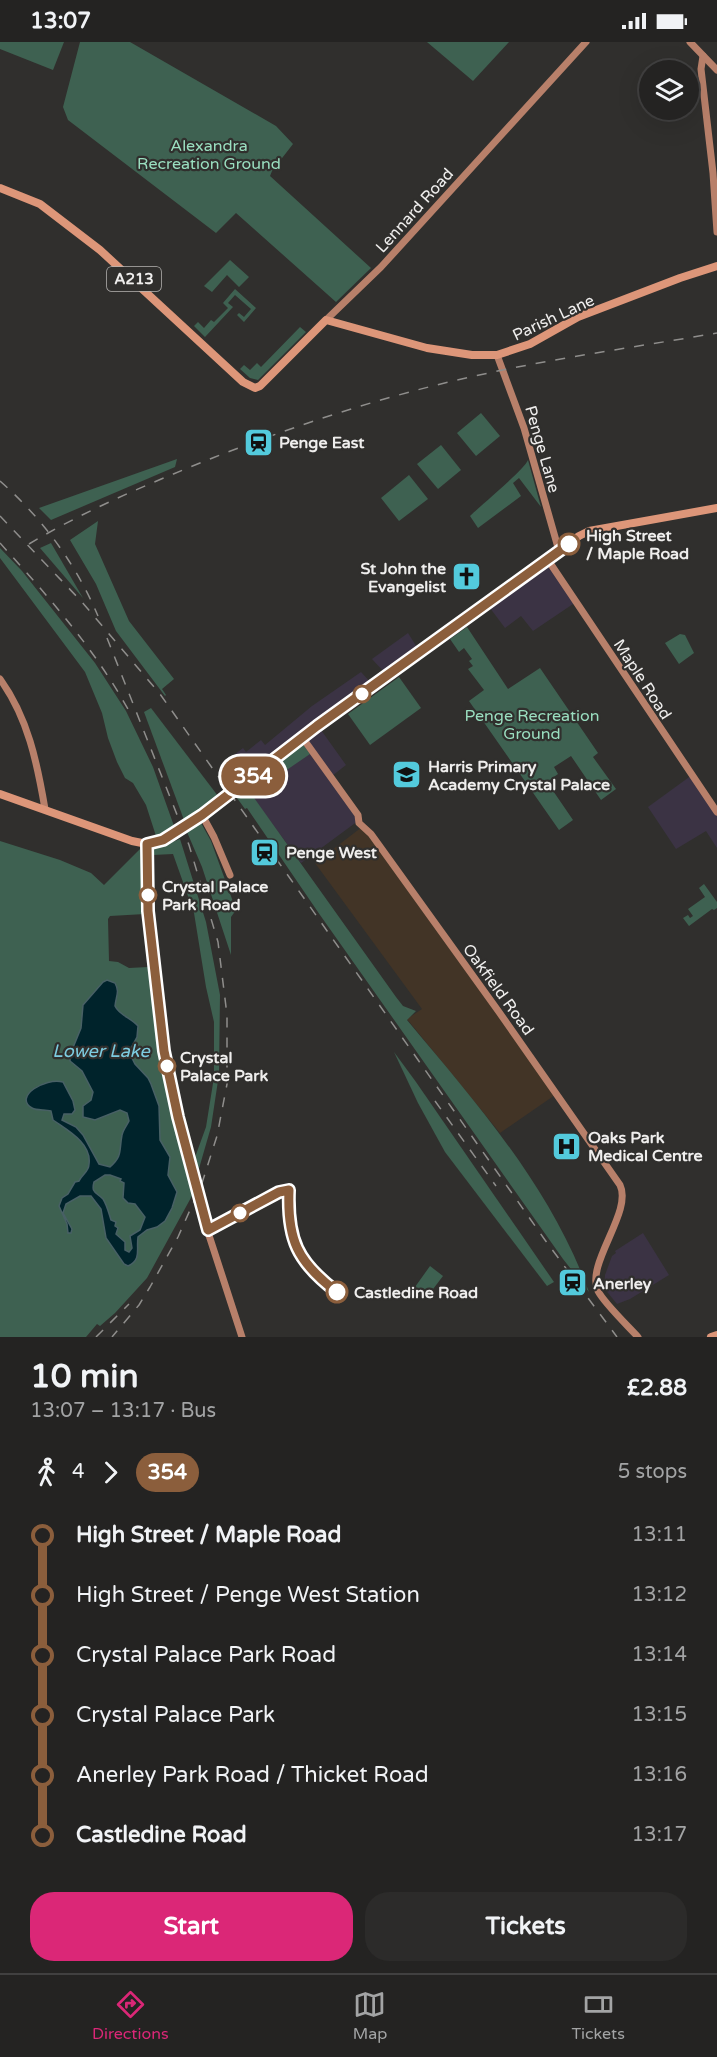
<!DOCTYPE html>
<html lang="en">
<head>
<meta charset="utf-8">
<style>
  :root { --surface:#242322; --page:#2c2b2a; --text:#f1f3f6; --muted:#a3a4a5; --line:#414040; --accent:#db2777 }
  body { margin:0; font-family:"Varela Round",sans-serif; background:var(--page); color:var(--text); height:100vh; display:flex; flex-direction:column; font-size:22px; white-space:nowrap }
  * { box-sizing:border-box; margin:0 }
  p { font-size:20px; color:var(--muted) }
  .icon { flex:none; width:33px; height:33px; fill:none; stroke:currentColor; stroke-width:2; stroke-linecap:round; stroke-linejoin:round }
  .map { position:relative; height:1295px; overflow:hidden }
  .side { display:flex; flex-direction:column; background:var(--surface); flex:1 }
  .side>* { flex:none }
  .badge { padding:0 12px; border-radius:20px; font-size:21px; line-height:39px }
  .tools { position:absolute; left:639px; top:18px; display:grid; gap:12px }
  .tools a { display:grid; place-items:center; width:60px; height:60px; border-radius:50%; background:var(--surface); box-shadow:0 6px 24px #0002,0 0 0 2px var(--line); font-size:30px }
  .map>.badge { position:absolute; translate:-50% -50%; box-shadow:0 0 0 3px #fff }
  .legs { display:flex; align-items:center; gap:9px; height:66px; padding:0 30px; font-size:20px }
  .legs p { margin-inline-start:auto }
  .summary { display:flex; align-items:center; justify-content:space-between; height:102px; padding:0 30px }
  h1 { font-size:33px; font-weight:700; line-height:45px }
  .primary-button { display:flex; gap:12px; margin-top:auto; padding:12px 30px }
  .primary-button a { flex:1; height:69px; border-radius:24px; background:var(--accent); color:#fff; font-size:24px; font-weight:700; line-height:69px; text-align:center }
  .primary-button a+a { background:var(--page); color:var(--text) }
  ul { padding:0 30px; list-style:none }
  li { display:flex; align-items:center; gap:21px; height:60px; font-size:22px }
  li i { display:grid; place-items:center; width:9px; height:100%; margin:0 8px; background:currentColor }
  li i::after { content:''; width:15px; height:15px; margin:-8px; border:4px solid; border-radius:50%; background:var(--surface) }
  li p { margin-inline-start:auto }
  li:first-child i { background:linear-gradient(#0000 50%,currentColor 0) }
  li:last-child i { background:linear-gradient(currentColor 50%,#0000 0) }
  .status { display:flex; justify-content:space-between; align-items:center; height:42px; padding:0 30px; background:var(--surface); direction:ltr }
  .status svg { height:16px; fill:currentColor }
  .dock { display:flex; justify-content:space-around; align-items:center; height:84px; border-top:2px solid var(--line); background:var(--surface); font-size:16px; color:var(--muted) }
  .dock a { display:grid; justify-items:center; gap:3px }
  .dock .on { color:var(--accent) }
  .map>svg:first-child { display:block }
  .commercial { fill:#3b3344 }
  .industrial { fill:#423426 }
  .green { fill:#3e6151 }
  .water { fill:#00232b; stroke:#486065; stroke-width:1.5; fill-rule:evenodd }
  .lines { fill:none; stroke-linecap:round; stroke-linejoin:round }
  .secondary { stroke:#b8806a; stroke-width:7 }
  .primary { stroke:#dd9679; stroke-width:8 }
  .rail { stroke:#8f8e8c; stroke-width:1.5; stroke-dasharray:10 10; stroke-linecap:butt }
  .line-1-casing { stroke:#fff; stroke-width:14 }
  .line-1 { stroke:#8b5e3c; stroke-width:9 }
  .stop-1-dot { fill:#fff; stroke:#8b5e3c; stroke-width:3 }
  .labels { text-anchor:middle; stroke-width:4.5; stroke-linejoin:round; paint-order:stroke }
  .shield { fill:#302f2d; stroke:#b6b5b3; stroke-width:1.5 }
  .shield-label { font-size:15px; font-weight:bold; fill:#efeeed }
  .park-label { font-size:16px; fill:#9adfc0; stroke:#302f2d }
  .street-label { font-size:16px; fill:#efeeed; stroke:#302f2d }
  .poi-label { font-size:16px; font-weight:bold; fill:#efeeed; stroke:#302f2d; text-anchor:start }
  .stop-label { font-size:16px; font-weight:bold; fill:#efeeed; stroke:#302f2d; text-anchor:start }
  .water-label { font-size:18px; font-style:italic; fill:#7dcce0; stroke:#302f2d }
</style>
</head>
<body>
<div class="status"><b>13:07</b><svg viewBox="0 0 49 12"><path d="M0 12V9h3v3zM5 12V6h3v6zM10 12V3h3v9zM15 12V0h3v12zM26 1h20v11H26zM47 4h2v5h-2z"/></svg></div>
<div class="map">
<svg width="717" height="1295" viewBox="0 0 717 1295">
  <rect width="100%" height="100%" fill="#302f2d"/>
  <g class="commercial">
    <path d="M548 518 576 560 533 589 521 574 505 586 487 562Z"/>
    <path d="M408 591 418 607 385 631 372 617Z"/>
    <path d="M361 630 373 643 316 681 346 723 332 734 362 776 301 821 226 719 243 706 246 710 261 698 265 703 312 664Z"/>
    <path d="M692 733 717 770V806L706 789 676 807 648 765Z"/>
    <path d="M643 1191 669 1233 630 1257 617 1262 604 1246 605 1233 612 1214 616 1211 615 1209Z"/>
  </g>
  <path class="industrial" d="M362 785 555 1053 500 1091 407 977 422 967 315 821Z"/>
  <g class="green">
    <path d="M0 0H64L53 28 0 7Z"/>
    <path d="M80 0H130L276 84 293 102 272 129 270 134 371 226 336 260 236 171 216 191 68 78 63 65Z"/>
    <path d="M427 0H509L473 39Z"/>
    <path d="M230 218 249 235 239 245 227 233 212 250 204 244Z"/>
    <path d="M235 247 256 266 244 280 237 273 239 271 244 275 251 267 235 253 228 261 233 265 205 295 194 284 198 280 204 286 211 278 214 280 228 266 223 261Z"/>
    <path d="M300 285 306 290 258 338 250 336 240 327 244 323 250 328 257 321 261 325Z"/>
    <path d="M481 371 500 394 476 414 457 391Z"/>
    <path d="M441 403 461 428 438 447 417 422Z"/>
    <path d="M177 417 175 425 51 478 39 466Z"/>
    <path d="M528 418 541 465 519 436 513 441 521 454 478 486 470 474C480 464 525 427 528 418Z"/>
    <path d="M409 433 428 457 399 479 381 456Z"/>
    <path d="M98 479 95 502 129 579 174 637 162 647 166 653 165 654 116 589 96 542 70 498Z"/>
    <path d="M51 501 83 556 40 506Z"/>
    <path d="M0 506 22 529 95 621 126 669 153 725 174 784 167 791 156 794 146 763 133 741 125 736 117 720 108 696 102 671 85 630 0 516Z"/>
    <path d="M467 585 508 647 540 626 598 711 593 715 616 747 601 758 571 714 554 725 558 732 547 740 573 778 559 788 469 659 484 648 468 627 473 624 469 619 472 617 464 606 459 610 450 597Z"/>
    <path d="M680 592 685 593 694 611 679 622 665 601Z"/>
    <path d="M399 635 421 666 370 703 348 672Z"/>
    <path d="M151 666 218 754 204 769 184 778 144 670Z"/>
    <path d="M303 702 310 712 275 736 269 728Z"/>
    <path d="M247 746 396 955 403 964 416 969 407 978C478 1063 550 1144 589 1250L563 1217 320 873 247 766 245 767 237 756Z"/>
    <path d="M201 781 211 799 236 868 231 875V913L202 825 187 790Z"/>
    <path d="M180 797 206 880 220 953 219 1032 211 1085 198 1130 194 1118 206 1085 214 1035V980L206 945 194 871 173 812 153 813 154 807Z"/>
    <path d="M0 799 60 818 91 831 104 843 140 807 145 872 110 874 108 877 109 919 118 920 129 926 148 925 158 1010 181 1113 193 1152 147 1236 115 1271 100 1284 97 1282 86 1295H0Z"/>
    <path d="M704 842 717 860V866L714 868 712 867 689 884 683 876 688 873 690 876 693 874 688 867 705 855 699 846Z"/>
    <path d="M394 1010 416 1040 554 1240 547 1244 445 1110 418 1061Z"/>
    <path d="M430 1224 443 1234 427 1255 415 1245Z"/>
  </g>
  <path class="water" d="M107 938 115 941C120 950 116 954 115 964 119 973 131 976 138 984L137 995 129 1010 135 1022 148 1036 151 1042 159 1064 160 1098 170 1115 168 1133 177 1150 172 1166 165 1179 157 1185 147 1188 138 1195C136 1207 142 1218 128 1224L124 1222 106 1196 101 1167 91 1154H80L66 1162 63 1171 72 1187 71 1191H68L67 1182 59 1164 62 1156 68 1152 75 1140 79 1139C82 1132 89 1130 89 1122 92 1101 67 1088 53 1078L51 1069C45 1067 37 1069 32 1066 13 1055 45 1035 63 1040L73 1059 75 1068 72 1072H64L62 1078 76 1085 83 1093 99 1122 110 1125C123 1114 119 1108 122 1093 123 1088 127 1083 129 1079L127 1071 120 1068 95 1078 83 1075V1064L91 1058 93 1050 82 1029 70 1019V1013L81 986 83 963 103 940ZM105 1133H110L121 1137 120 1139 124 1141 123 1156 128 1161 135 1162 145 1175 140 1188 130 1194 132 1206 129 1210 125 1208V1200L116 1192 118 1186 115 1184 116 1180 111 1178C109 1172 107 1163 103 1157 96 1150 91 1151 94 1140Z"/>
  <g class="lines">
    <g class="secondary">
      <path d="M690 0 717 28"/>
      <path d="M703 14 701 27 713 131 717 190"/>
      <path d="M326 278 381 225 586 0"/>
      <path d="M497 313 524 386 559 509"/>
      <path d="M548 518 717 770"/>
      <path d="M0 637C28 676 37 720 45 767"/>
      <path d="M302 695 358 773 359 781 371 792 499 970 620 1143C633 1170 585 1222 598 1249 604 1261 628 1284 638 1295"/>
      <path d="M202 773 214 795 230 833"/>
      <path d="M147 802 148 869 164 1009 205 1181 242 1295"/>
    </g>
    <g class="primary">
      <path d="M0 146 40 162 100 208 243 340 255 346 260 344 326 278 427 306 472 313H497L530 302 578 275 680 236 717 224"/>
      <path d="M0 752 132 799 147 802 157 799 185 784 236 748 317 684 579 494 589 489 717 466"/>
      <path d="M711 1295 717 1293"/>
    </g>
    <g class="rail">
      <path d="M0 439C43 477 76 522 98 574"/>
      <path d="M0 474 82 560 160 652 545 1198 617 1295"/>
      <path d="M0 501C47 553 95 607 129 669"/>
      <path d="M29 502C86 468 148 442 210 417 296 383 384 354 475 334 555 316 636 305 717 291"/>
      <path d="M107 596 189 803 218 900 227 973V1042L217 1094 202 1141 178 1195 150 1245 139 1263 112 1295"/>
      <path d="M435 1059 496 1144"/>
      <path d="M96 1295 129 1262"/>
    </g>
  </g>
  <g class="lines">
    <defs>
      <path id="line-1" d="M337 1250C297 1220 287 1197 289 1148L279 1150 208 1188 178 1075 164 1009 148 869 147 802 163 798 202 773 317 684 569 502"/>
    </defs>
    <use href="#line-1" class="line-1-casing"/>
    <use href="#line-1" class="line-1"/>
  </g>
  <defs>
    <symbol id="station-square" viewBox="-11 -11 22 22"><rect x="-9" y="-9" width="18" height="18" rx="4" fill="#53cadc" stroke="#302f2d"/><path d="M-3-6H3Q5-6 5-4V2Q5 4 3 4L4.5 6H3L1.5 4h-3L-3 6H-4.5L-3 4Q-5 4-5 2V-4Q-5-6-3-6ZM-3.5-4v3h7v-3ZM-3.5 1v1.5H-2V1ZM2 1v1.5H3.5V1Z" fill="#111"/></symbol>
    <symbol id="church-square" viewBox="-11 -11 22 22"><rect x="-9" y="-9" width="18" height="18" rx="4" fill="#53cadc" stroke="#302f2d"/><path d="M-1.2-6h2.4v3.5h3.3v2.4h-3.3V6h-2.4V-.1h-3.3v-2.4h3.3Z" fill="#111"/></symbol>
    <symbol id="school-square" viewBox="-11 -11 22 22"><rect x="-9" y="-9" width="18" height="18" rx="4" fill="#53cadc" stroke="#302f2d"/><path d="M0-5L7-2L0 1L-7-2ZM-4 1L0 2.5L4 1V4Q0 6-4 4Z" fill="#111"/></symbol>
    <symbol id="hospital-square" viewBox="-11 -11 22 22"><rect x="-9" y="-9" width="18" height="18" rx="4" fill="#53cadc" stroke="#302f2d"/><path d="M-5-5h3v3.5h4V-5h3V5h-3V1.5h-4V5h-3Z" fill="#111"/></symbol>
  </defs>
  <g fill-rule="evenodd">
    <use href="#station-square" x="242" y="384" width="33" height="33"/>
    <use href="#church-square" x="450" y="518" width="33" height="33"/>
    <use href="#school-square" x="390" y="716" width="33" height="33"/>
    <use href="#station-square" x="248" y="794" width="33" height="33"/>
    <use href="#hospital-square" x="550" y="1088" width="33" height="33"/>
    <use href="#station-square" x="556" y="1224" width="33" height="33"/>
  </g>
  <g class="stop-1-dot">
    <circle cx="569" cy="502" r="10"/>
    <circle cx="362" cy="652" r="8"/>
    <circle cx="148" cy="853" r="8"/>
    <circle cx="167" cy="1024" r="8"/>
    <circle cx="240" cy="1171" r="8"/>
    <circle cx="337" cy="1250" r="10"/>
  </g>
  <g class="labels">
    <rect class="shield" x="107" y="225" width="54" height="24" rx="4.5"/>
    <g class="shield-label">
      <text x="134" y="242">A213</text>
    </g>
    <g class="park-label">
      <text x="209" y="109">Alexandra<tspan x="209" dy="18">Recreation Ground</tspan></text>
      <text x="532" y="679">Penge Recreation<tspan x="532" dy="18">Ground</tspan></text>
    </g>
    <g class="street-label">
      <text transform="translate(414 168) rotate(-48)" y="6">Lennard Road</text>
      <text transform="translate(553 275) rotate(-25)" y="6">Parish Lane</text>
      <text transform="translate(543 407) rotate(74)" y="6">Penge Lane</text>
      <text transform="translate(643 637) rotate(57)" y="6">Maple Road</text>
      <text transform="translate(499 947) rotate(54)" y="6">Oakfield Road</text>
    </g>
    <g class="poi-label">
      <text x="279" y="406">Penge East</text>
      <text x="446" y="532" text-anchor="end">St John the<tspan x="446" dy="18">Evangelist</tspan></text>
      <text x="428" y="730">Harris Primary<tspan x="428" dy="18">Academy Crystal Palace</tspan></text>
      <text x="286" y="816">Penge West</text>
      <text x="588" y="1101">Oaks Park<tspan x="588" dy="18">Medical Centre</tspan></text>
      <text x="593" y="1247">Anerley</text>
    </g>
    <g class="stop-label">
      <text x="586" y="499">High Street<tspan x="586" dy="18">/ Maple Road</tspan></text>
      <text x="162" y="850">Crystal Palace<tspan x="162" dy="18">Park Road</tspan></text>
      <text x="180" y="1021">Crystal<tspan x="180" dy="18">Palace Park</tspan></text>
      <text x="354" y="1256">Castledine Road</text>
    </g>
    <g class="water-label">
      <text x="101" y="1015">Lower Lake</text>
    </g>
  </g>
</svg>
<div class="tools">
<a><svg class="icon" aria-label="layers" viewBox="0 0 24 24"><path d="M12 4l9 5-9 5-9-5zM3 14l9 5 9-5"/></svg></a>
</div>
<b class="badge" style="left:253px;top:734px;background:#8b5e3c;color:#fff">354</b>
</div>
<section class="side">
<div class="summary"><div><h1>10 min</h1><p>13:07 – 13:17 · Bus</p></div><b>£2.88</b></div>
<div class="legs"><svg class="icon" aria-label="walk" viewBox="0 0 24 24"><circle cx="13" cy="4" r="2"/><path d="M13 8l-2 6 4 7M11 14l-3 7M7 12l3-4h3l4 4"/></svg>4<svg class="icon" aria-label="forward" viewBox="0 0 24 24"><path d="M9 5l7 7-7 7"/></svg><b class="badge" style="background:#8b5e3c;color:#fff">354</b><p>5 stops</p></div>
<ul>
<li><i style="color:#8b5e3c"></i><b>High Street / Maple Road</b><p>13:11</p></li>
<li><i style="color:#8b5e3c"></i><span>High Street / Penge West Station</span><p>13:12</p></li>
<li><i style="color:#8b5e3c"></i><span>Crystal Palace Park Road</span><p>13:14</p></li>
<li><i style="color:#8b5e3c"></i><span>Crystal Palace Park</span><p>13:15</p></li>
<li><i style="color:#8b5e3c"></i><span>Anerley Park Road / Thicket Road</span><p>13:16</p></li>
<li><i style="color:#8b5e3c"></i><b>Castledine Road</b><p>13:17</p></li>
</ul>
<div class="primary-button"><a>Start</a><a>Tickets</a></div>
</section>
<nav class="dock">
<a class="on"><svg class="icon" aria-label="directions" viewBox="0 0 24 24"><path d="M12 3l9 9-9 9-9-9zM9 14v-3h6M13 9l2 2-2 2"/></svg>Directions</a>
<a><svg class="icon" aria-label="map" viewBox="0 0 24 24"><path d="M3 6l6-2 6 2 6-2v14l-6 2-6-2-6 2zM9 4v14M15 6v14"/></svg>Map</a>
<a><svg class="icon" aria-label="tickets" viewBox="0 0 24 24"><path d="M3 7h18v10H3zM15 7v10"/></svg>Tickets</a>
</nav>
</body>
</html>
